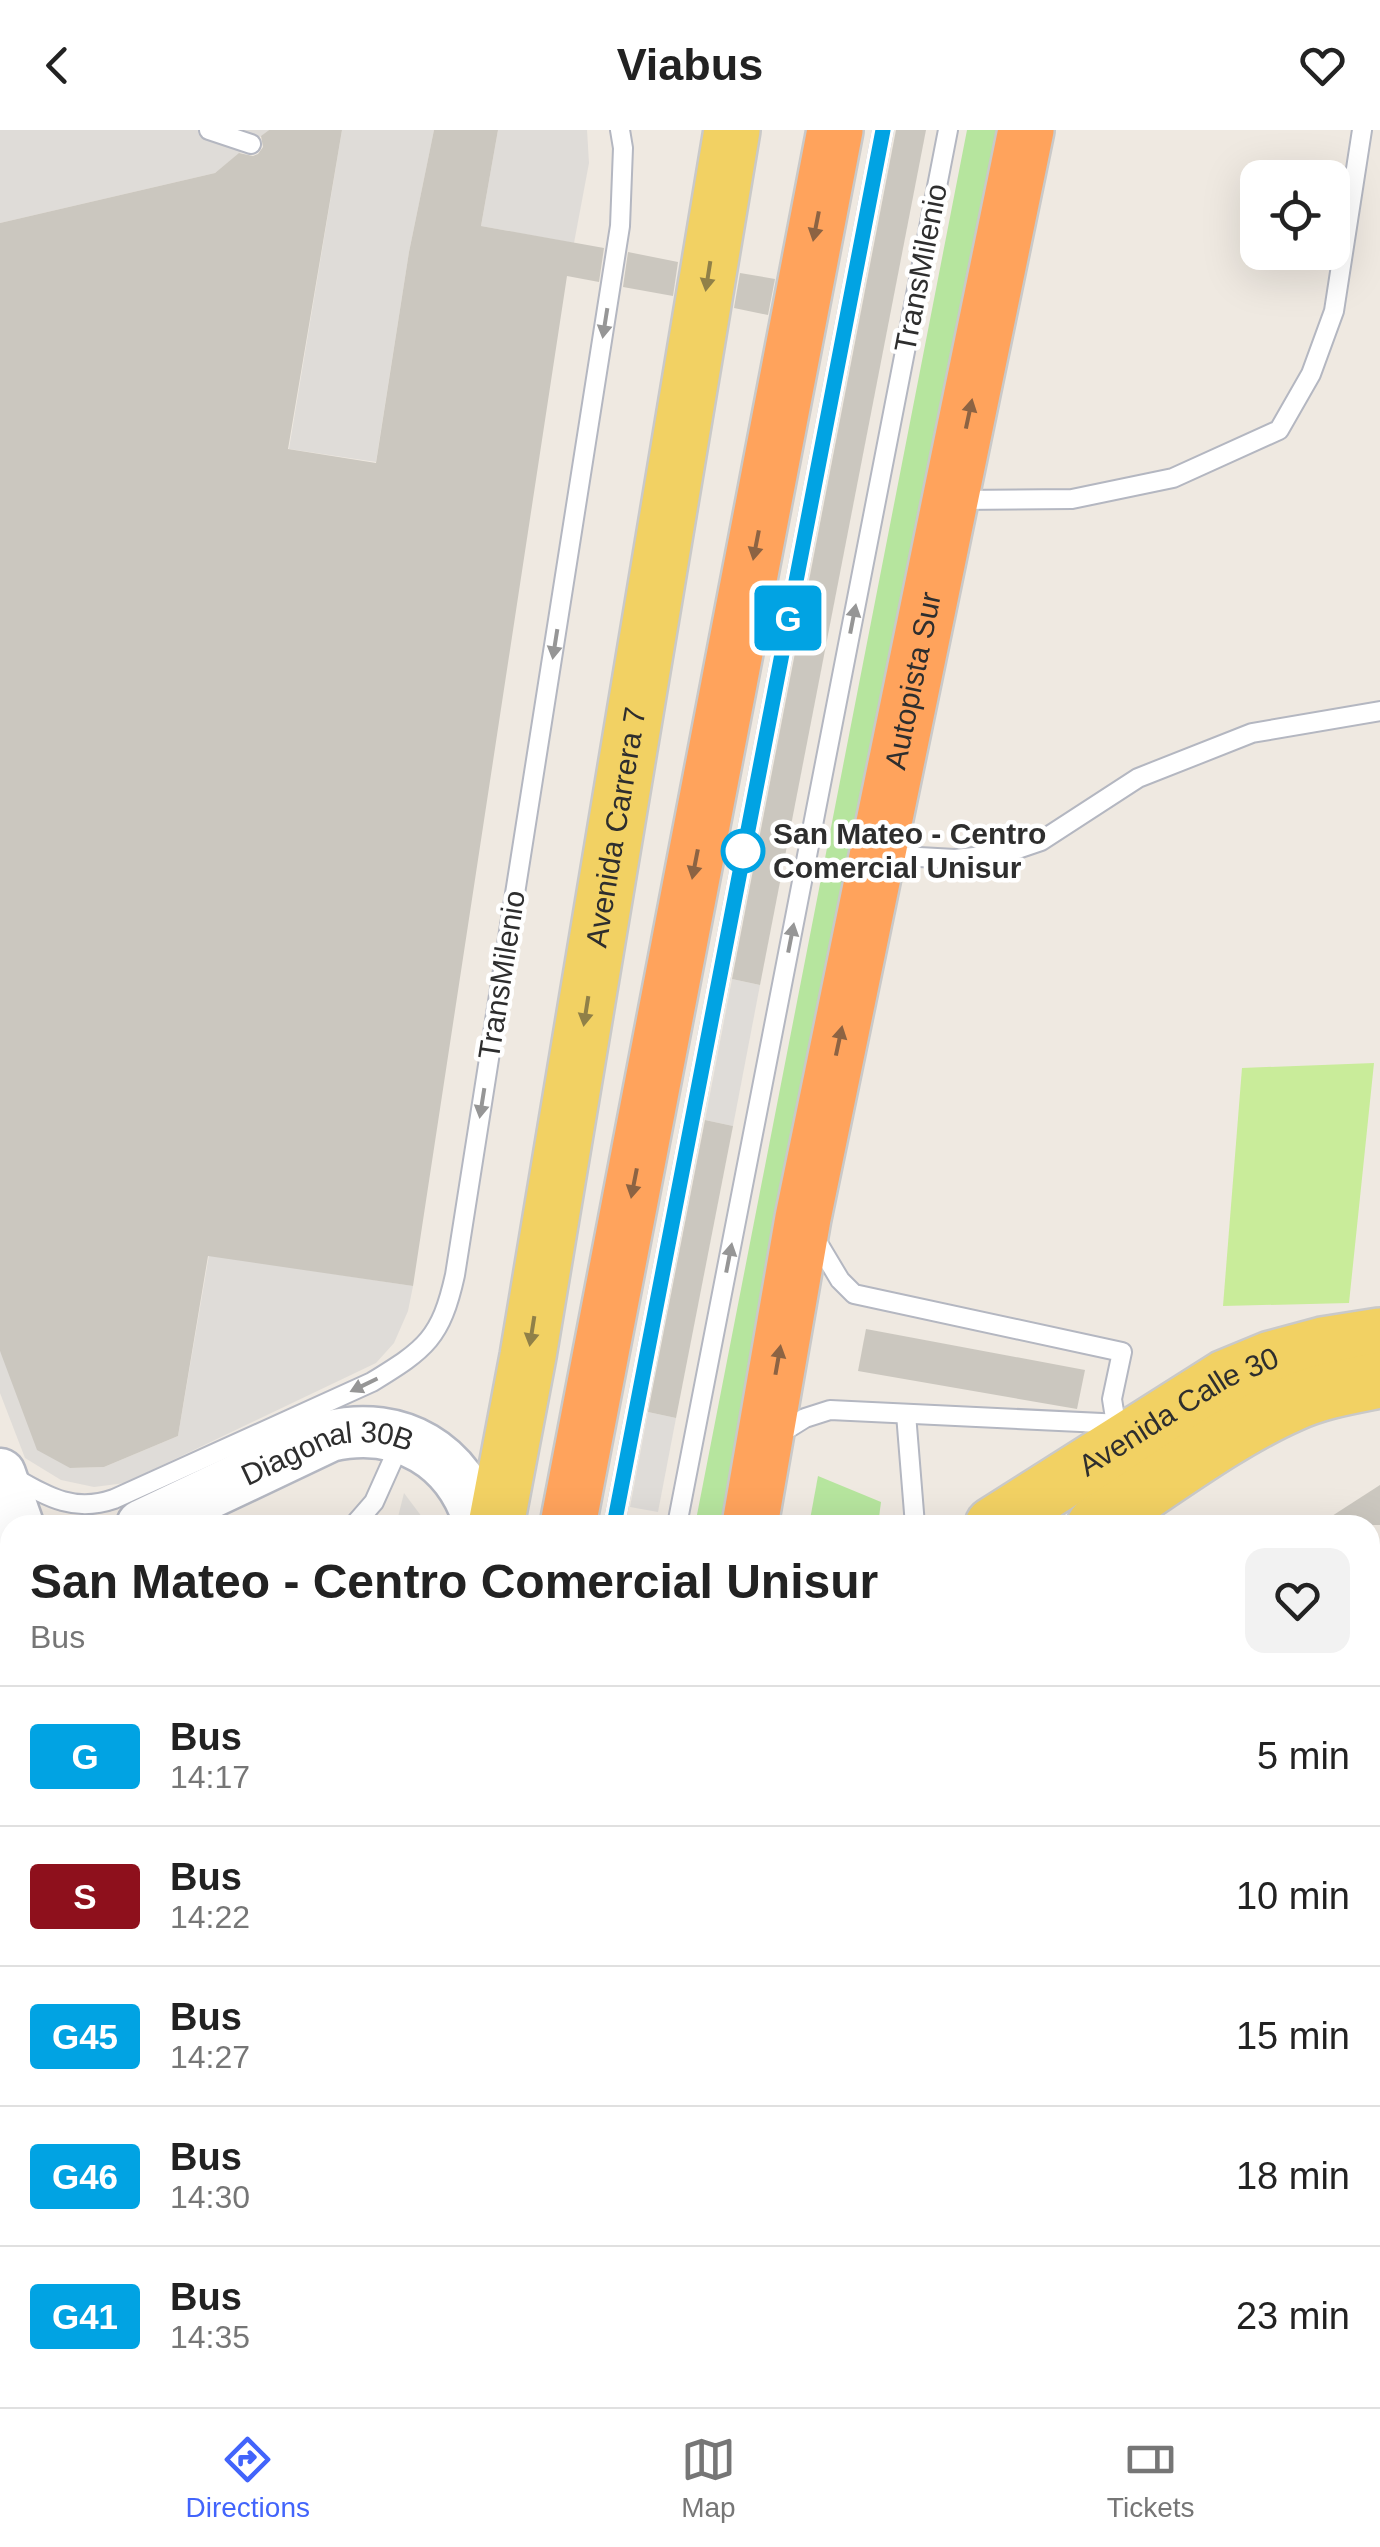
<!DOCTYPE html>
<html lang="en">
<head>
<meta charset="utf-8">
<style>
  :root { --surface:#fff; --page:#f2f2f2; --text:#222; --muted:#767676; --line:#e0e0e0; --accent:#4264fb }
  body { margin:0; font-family:Helvetica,sans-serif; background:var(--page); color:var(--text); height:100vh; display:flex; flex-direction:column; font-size:38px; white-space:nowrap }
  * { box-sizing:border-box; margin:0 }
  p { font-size:32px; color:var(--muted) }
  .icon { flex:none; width:55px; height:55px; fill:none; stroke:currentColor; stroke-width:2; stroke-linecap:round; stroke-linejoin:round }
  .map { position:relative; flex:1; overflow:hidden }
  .side { position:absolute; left:0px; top:1385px; width:1380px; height:892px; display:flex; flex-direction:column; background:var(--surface); border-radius:30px 30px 0 0; box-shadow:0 10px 40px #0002 }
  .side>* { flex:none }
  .badge { padding:0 20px; border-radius:8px; font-size:35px; line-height:65px }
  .buttons { position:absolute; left:1240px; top:30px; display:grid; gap:20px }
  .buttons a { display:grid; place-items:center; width:110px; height:110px; border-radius:20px; background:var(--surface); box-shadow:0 10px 40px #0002; font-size:50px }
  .map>.badge { position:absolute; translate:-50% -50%; box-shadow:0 0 0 5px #fff }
  .round { display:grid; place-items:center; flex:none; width:105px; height:105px; border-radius:20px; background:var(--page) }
  .overview { display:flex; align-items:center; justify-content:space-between; height:170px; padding:0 30px }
  h1 { font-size:48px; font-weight:800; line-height:75px }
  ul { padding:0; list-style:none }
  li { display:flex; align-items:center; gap:30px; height:140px; padding:0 30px; border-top:2px solid var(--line) }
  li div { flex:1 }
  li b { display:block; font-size:38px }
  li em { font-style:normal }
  li .badge { min-width:110px; font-weight:700; text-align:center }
  header { display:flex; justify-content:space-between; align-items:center; height:130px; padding:0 30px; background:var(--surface); font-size:45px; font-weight:800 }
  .dock { display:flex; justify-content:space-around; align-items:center; height:140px; border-top:2px solid var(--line); background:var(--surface); font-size:28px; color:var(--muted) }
  .dock a { display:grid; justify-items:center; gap:5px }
  .dock .on { color:var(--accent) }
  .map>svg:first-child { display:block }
  .green { fill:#b6e59e }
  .pitch { fill:#c9ec9a }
  .plaza { fill:#dfdcd8 }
  .building { fill:#cbc7bf }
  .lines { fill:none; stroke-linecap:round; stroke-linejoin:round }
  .lane-casing { stroke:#b4b7c1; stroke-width:22 }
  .street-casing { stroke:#b4b7c1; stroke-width:40 }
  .secondary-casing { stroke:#b4b7c1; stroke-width:55 }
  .primary-casing { stroke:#c9c9c9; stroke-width:60 }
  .highway-casing { stroke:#c9c9c9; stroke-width:60 }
  .lane { stroke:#fff; stroke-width:18 }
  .street { stroke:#fff; stroke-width:35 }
  .secondary { stroke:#fff; stroke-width:50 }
  .primary { stroke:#f2d163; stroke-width:55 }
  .highway { stroke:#ffa35c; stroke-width:55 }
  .oneway { fill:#8c6343 }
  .oneway2 { fill:#908048 }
  .oneway3 { fill:#969696 }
  .line-casing { stroke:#fff; stroke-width:22 }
  .line { stroke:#01a3e3; stroke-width:15 }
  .stop-dot { fill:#fff; stroke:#01a3e3; stroke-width:5 }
  .labels { text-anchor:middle; stroke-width:9; stroke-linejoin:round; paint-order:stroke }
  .street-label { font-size:30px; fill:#2e2e2e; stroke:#fff }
  .stop-label { font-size:30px; font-weight:bold; fill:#2e2e2e; stroke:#fff; text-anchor:start }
</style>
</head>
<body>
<header><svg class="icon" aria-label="back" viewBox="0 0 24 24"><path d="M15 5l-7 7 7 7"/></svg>Viabus<svg class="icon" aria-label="heart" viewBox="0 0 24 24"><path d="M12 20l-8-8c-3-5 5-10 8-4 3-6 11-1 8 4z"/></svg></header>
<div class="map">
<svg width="1380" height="2277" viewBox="0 0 1380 2277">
  <rect width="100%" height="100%" fill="#efe9e1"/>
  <g class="green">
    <path d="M967 0H1001L774 1092 725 1395H695Z"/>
    <path d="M818 1346 881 1372 878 1395H809Z"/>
  </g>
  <path class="pitch" d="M1374 933 1349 1173 1223 1176 1242 938Z"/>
  <g class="plaza">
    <path d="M0 0H269L215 43 0 93Z"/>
    <path d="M342 0H434L409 122 376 332 289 319Z"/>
    <path d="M498 0H587L589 33 574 113 481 96Z"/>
    <path d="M732 849 760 855 733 996 705 990Z"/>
    <path d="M209 1125 413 1156 408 1181 394 1213 376 1233 125 1353 94 1357 61 1350 25 1328 0 1263V1221L70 1338 104 1337 178 1306Z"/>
    <path d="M648 1282 676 1288 658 1382 630 1377Z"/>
    <path d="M404 1363 428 1395H396Z"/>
    <path d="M1380 1518V1922L1370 1928V1525Z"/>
  </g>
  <g class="building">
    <path d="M269 0H342L288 319 376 333 409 122 434 0H498L481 96 604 118 599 152 567 146 413 1156 208 1126 178 1306 104 1337 70 1338 37 1320 0 1221V93L215 43 239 23 253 26 258 24 263 17 261 6Z"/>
    <path d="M896 0H926L760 855 732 849Z"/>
    <path d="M628 122 678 132 673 166 623 157Z"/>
    <path d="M740 143 775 149 768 185 734 178Z"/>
    <path d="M705 990 733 996 676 1288 648 1282Z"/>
    <path d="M866 1199 1085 1240 1077 1279 858 1241Z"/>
    <path d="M1380 1355V1395H1318Z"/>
  </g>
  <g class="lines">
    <defs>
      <g id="lane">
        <path d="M209 0 251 14"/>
        <path d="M957 370 1072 369 1173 348 1279 300 1311 244 1334 181 1362 0"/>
        <path d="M883 725 955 729 1003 724 1041 711 1138 648 1252 603 1380 581"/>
        <path d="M813 1105 840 1150 854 1164 1122 1222 1112 1269 1116 1294"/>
        <path d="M906 1284 915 1395"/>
        <path d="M776 1306 805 1288 830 1280 1123 1294"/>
        <path d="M13 1347C48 1367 74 1383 114 1369L372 1252C426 1219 441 1208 455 1145L620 96 623 18 620 0"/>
        <path d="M354 1395 374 1372 400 1314"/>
        <path d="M614 1395 883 0"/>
        <path d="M677 1395 948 0"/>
        <path d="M0 2004 10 2002"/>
        <path d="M484 2277 485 2268"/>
        <path d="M514 2277 516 2268"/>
      </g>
      <g id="street">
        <path d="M0 1875 10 1871"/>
        <path d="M778 2268 786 2277"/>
        <path d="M991 2268 1002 2277"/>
        <path d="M1209 2268 1219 2277"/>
        <path d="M823 2277 824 2268"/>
      </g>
      <g id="secondary">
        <path d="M0 1344 18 1395"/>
        <path id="s1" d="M142 1395 330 1306C400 1290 460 1325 480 1395"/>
        <path d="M0 1448 10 1433"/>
      </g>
      <g id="primary">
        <path id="s2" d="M496 1395 528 1226 732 0"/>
        <path id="s3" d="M993 1395 1225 1248 1271 1229 1323 1215 1380 1206"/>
        <path d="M1095 1395C1157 1356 1225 1303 1291 1274 1319 1261 1350 1256 1380 1250"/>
        <path d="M358 2277 359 2268"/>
      </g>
      <g id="highway">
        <path d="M568 1395 835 0"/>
        <path id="s4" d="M750 1395 803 1088 1026 0"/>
        <path d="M426 2277 427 2268"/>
        <path d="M587 2277 589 2268"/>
      </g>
    </defs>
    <use href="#lane" class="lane-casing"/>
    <use href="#street" class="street-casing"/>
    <use href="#secondary" class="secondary-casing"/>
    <use href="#primary" class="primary-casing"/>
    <use href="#highway" class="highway-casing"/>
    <use href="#lane" class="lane"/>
    <use href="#street" class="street"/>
    <use href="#secondary" class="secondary"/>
    <use href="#primary" class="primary"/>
    <use href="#highway" class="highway"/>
  </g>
  <defs><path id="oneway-solid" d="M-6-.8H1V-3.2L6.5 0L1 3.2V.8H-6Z" transform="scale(2.5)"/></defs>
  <g class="oneway">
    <use href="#oneway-solid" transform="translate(816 96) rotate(101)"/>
    <use href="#oneway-solid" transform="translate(969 284) rotate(-78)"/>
    <use href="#oneway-solid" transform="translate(756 415) rotate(101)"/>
    <use href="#oneway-solid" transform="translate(695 734) rotate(101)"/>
    <use href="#oneway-solid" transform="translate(839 911) rotate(-78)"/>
    <use href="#oneway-solid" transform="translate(634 1053) rotate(101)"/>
    <use href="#oneway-solid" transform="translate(778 1230) rotate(-80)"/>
  </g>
  <g class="oneway2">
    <use href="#oneway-solid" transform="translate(708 146) rotate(99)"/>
    <use href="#oneway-solid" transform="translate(586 881) rotate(99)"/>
    <use href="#oneway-solid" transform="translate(532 1201) rotate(99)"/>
  </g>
  <g class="oneway3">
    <use href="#oneway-solid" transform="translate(605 193) rotate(99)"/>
    <use href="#oneway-solid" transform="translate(853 489) rotate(-79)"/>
    <use href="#oneway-solid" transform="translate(555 514) rotate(99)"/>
    <use href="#oneway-solid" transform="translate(791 808) rotate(-79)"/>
    <use href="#oneway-solid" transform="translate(482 973) rotate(99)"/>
    <use href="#oneway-solid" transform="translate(729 1128) rotate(-79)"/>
    <use href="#oneway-solid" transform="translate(364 1255) rotate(154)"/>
  </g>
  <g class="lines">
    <defs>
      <path id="line" d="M614 1395 883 0"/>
    </defs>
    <use href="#line" class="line-casing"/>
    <use href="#line" class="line"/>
  </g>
  <circle class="stop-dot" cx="743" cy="721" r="20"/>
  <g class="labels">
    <g class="street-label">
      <text transform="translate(921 138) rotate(-79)" y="10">TransMilenio</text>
      <text dy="10" stroke="none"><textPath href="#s4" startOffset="860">Autopista Sur</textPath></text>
      <text dy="10" stroke="none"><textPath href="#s2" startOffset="708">Avenida Carrera 7</textPath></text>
      <text transform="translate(502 845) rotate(-81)" y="10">TransMilenio</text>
      <text dy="10" stroke="none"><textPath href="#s3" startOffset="218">Avenida Calle 30</textPath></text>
      <text dy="10" stroke="none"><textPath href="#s1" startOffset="202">Diagonal 30B</textPath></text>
    </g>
    <g class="stop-label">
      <text x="773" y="714">San Mateo - Centro<tspan x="773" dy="34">Comercial Unisur</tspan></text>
    </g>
  </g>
</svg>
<div class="buttons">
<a><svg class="icon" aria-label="locate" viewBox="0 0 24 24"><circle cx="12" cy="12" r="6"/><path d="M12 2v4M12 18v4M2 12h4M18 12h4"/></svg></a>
</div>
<b class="badge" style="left:788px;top:488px;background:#01a3e3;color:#fff">G</b>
<section class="side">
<div class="overview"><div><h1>San Mateo - Centro Comercial Unisur</h1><p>Bus</p></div><a class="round"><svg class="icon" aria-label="heart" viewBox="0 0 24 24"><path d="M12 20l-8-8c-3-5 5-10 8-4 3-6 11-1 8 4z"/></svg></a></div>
<ul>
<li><span class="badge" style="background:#01a3e3;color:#fff">G</span><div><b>Bus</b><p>14:17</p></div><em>5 min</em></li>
<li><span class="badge" style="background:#8e101c;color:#fff">S</span><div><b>Bus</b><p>14:22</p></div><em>10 min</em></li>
<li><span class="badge" style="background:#01a3e3;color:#fff">G45</span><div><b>Bus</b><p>14:27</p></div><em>15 min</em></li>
<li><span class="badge" style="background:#01a3e3;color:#fff">G46</span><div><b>Bus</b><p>14:30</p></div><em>18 min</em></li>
<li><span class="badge" style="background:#01a3e3;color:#fff">G41</span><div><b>Bus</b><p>14:35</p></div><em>23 min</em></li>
</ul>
</section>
</div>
<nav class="dock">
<a class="on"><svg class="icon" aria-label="directions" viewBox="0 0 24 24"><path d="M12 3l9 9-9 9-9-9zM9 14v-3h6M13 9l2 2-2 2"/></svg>Directions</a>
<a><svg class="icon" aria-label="map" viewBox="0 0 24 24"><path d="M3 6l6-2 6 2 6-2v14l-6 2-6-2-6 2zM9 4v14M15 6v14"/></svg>Map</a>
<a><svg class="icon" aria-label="tickets" viewBox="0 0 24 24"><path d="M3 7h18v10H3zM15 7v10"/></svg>Tickets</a>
</nav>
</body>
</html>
